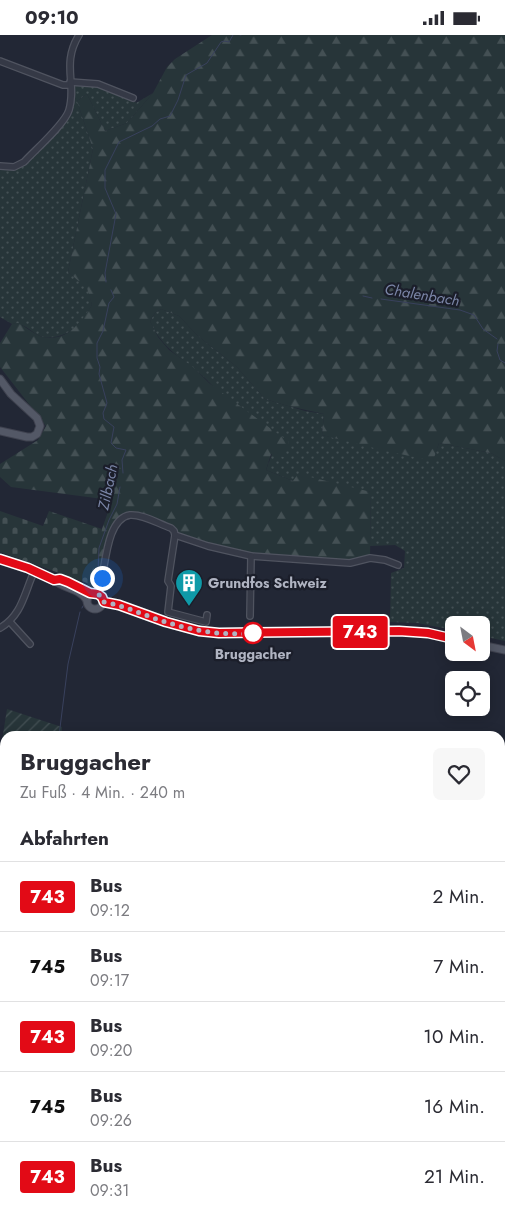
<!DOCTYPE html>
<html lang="de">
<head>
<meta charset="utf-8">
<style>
  :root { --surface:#fff; --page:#f7f7f7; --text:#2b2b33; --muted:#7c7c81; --line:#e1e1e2 }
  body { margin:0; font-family:Jost,sans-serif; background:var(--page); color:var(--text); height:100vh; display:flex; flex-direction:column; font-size:19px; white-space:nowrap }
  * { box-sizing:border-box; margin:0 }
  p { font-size:16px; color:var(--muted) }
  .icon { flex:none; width:28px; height:28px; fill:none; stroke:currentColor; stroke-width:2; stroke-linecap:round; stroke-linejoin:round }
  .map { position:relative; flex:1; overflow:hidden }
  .panel { position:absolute; left:0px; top:696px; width:505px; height:491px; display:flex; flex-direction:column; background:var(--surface); border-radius:15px 15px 0 0; box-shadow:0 2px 12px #0003 }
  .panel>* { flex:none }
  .badge { padding:0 10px; border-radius:4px; font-size:18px; line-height:32px }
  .needle { width:32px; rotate:148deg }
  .controls { position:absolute; left:445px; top:581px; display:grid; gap:10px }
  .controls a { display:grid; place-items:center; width:45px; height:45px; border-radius:8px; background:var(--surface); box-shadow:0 2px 12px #0003; font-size:25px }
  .you { position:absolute; width:25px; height:25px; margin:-12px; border:4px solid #fff; border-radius:50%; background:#1a73e8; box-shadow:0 0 0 8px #1a73e833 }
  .map>.badge { position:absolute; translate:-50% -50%; box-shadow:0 0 0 2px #fff }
  h2 { padding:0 20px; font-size:19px; line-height:45px }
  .round { display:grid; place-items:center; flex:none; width:52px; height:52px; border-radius:8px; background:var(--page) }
  .summary { display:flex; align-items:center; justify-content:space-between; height:85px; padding:0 20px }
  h1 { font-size:24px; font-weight:700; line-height:38px }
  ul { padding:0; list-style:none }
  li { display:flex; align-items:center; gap:15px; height:70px; padding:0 20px; border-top:1px solid var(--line) }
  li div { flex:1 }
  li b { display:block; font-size:19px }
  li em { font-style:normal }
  li .badge { min-width:55px; font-weight:700; text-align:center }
  .status { display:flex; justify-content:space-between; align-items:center; height:35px; padding:0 25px; background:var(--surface); direction:ltr }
  .status svg { height:14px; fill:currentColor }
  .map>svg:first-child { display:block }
  .grass { fill:url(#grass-dots) }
  .forest { fill:url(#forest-firs) }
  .cemetery { fill:url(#cemetery-stones) }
  .garden { fill:url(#garden-furrows) }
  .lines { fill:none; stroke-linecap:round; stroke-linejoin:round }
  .stream { stroke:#39415d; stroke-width:1 }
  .minor-casing { stroke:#505460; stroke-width:8 }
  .major-casing { stroke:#3f424f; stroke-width:9 }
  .minor { stroke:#353946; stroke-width:5.5 }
  .major { stroke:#535866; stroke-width:7 }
  .line-casing { stroke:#fff; stroke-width:11 }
  .line { stroke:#e20a16; stroke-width:8 }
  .walk { stroke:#b0b4c2; stroke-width:5; stroke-dasharray:0 9 }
  .stop-dot { fill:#fff; stroke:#e20a16; stroke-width:2.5 }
  .labels { text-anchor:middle; stroke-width:4.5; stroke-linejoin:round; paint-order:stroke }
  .poi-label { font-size:14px; font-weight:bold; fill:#b0b4c2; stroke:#1b1e2a; text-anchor:start }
  .stop-label { font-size:14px; font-weight:bold; fill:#b0b4c2; stroke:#1b1e2a }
  .water-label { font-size:15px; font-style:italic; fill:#7b86a8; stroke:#1b1e2a }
</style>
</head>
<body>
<div class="status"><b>09:10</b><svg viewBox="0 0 49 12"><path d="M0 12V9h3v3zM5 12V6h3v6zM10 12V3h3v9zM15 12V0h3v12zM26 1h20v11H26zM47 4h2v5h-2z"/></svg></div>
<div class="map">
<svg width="505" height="1187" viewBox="0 0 505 1187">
  <defs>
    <pattern id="grass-dots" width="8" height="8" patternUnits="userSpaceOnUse" patternTransform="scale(1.25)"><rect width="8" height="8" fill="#273539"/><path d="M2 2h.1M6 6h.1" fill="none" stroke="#445054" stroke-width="1.8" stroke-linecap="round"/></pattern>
    <pattern id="forest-firs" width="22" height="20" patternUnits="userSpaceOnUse" patternTransform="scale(1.25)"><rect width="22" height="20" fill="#273539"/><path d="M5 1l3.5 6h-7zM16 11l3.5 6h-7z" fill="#445054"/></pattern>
    <pattern id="cemetery-stones" width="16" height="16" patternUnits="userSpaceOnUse" patternTransform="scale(1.25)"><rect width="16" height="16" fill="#273539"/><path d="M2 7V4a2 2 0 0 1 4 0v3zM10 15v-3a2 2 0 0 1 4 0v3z" fill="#445054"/></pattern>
    <pattern id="garden-furrows" width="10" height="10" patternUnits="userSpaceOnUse" patternTransform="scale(1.25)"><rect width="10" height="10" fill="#273539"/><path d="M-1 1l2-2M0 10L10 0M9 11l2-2" fill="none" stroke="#445054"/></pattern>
  </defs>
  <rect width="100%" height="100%" fill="#222735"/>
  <g class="grass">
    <path d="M70 47 86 48 133 63 136 68 153 58 127 88 105 96 87 59 77 66 93 114 68 237 88 253 92 270C88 276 84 285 79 290 70 298 53 306 40 301 30 297 25 287 12 289L0 282V131L18 130 68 79Z"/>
    <path d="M161 274 179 281 198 301 237 332 265 364 305 376 324 379 322 400 433 425 439 408 491 418 505 426V606L481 601V590H454V595L417 588 390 587 391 538 404 533 405 516 395 510 370 511 371 457 293 446 266 435 272 419C250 395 230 369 208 346 186 324 163 317 150 286L155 278Z"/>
  </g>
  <path class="forest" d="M212 0H505V426L491 418 439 408 433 426 386 416 322 400 324 379 288 371 265 364 237 332 198 301 179 281 161 274 155 278 150 286 158 302 169 315 193 332 209 348 289 407 284 422 271 419 266 435 293 446 298 439 371 457 370 523 350 528 251 521 175 500 171 493 130 480 115 490 100 554 89 551 84 545 109 474 103 464 11 452 0 442V429L38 405 46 391 0 332V308L12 289 18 288C26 292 35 300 43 302 67 307 80 288 92 270L87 253 68 237 93 114 77 66 87 59 105 96 127 88 153 58 167 32 175 24Z"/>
  <path class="cemetery" d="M0 476 43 491 49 476 102 494 90 549 0 517Z"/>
  <path class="garden" d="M7 674 62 692V701H5V788L0 791V718Z"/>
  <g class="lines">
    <g class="stream">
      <path d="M240 0H241"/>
      <path d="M106 247 105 238 116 179 105 153V135L119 107 152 91 160 84 170 81 178 65 186 40 207 28 221 7 224 6 229 7 233 0"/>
      <path d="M111 255 114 262 109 268 103 296 97 308V323L100 332 99 339 107 368 103 378 104 384 114 392 111 408 116 413 126 415 122 425 123 438"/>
      <path d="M363 261 372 263"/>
      <path d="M381 264 460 275 474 280 483 294 497 304"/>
      <path d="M498 309 497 316 500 325 505 328"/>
      <path d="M92 549 98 537 99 513 109 485 117 469 120 452"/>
      <path d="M82 573 83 571"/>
      <path d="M59 701 68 629 80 577"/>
    </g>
    <defs>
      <g id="minor">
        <path d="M0 26 63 50H70"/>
        <path d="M70 47 98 49 133 63"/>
        <path d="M0 131 14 132 24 127C35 115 65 89 69 75 77 49 61 29 79 0"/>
        <path d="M175 500 168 546 171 551 168 577 206 587 207 580"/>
        <path d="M98 559C106 539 104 484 130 480 143 479 159 489 171 493L174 496 175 500 208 511 251 521 350 528 370 523 385 525 398 530"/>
        <path d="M250 581 251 521"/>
        <path d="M10 587 30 609"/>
        <path d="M0 593C21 581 24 560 33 539"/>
        <path d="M338 1182 340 1187"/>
      </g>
      <g id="major">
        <path d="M0 344 11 359 37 383 40 391 37 399 32 402H27L0 396"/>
        <path d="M0 524 28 533 54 545 60 544 68 547 93 558"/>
        <path d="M54 545C64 554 79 553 87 565"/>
        <circle cx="95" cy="566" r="8"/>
        <path d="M104 567C125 571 144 580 164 587 182 593 201 596 219 598L399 596 428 598 454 604"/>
        <path d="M481 610 505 615"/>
      </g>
    </defs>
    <use href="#minor" class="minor-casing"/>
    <use href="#major" class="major-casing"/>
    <use href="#minor" class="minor"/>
    <use href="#major" class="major"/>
  </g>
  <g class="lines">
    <defs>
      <path id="line" d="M0 524 28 533 54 545 60 544 68 547 90 558 98 559 102 562 104 567 119 570 166 587 199 596 219 598 399 596 428 598 454 604"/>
    </defs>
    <use href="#line" class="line-casing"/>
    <use href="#line" class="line"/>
    <path class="walk" d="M102 543 98 559 102 562 104 567C126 571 145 581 166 587 194 596 224 601 253 598"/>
  </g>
  <defs>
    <symbol id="building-pin" viewBox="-11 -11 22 30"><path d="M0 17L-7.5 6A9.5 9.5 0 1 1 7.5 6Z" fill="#0f9aa8" stroke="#1b1e2a"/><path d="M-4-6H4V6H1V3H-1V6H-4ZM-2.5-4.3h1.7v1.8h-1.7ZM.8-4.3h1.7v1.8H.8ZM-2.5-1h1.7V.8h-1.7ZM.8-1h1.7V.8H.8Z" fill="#fff"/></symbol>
  </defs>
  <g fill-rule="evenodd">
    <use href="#building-pin" x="173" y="532" width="32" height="43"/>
  </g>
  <circle class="stop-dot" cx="253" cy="598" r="10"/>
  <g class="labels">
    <g class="poi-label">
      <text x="208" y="553">Grundfos Schweiz</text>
    </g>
    <g class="stop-label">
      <text x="253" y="624">Bruggacher</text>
    </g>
    <g class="water-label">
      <text transform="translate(422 260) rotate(9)" y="5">Chalenbach</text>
      <text transform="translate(108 452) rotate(-78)" y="5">Zilbach</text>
    </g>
  </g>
</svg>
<div class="controls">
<a><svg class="needle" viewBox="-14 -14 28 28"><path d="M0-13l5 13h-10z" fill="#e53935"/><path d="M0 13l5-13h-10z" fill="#7c7c81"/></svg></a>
<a><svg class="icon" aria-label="locate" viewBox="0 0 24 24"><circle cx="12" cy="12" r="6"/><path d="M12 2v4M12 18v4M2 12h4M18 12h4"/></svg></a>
</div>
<div class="you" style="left:102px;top:543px"></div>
<b class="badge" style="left:360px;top:597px;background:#e20a16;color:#fff">743</b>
<section class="panel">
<div class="summary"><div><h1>Bruggacher</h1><p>Zu Fuß · 4 Min. · 240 m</p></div><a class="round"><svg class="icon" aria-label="heart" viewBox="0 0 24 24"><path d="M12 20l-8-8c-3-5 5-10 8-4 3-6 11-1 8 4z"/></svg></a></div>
<h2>Abfahrten</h2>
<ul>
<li><span class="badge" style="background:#e20a16;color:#fff">743</span><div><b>Bus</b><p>09:12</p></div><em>2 Min.</em></li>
<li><span class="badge" style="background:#fff;color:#111">745</span><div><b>Bus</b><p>09:17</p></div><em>7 Min.</em></li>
<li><span class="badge" style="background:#e20a16;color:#fff">743</span><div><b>Bus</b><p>09:20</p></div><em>10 Min.</em></li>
<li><span class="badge" style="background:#fff;color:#111">745</span><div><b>Bus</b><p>09:26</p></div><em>16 Min.</em></li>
<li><span class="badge" style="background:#e20a16;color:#fff">743</span><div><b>Bus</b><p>09:31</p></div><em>21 Min.</em></li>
</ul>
</section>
</div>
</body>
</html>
